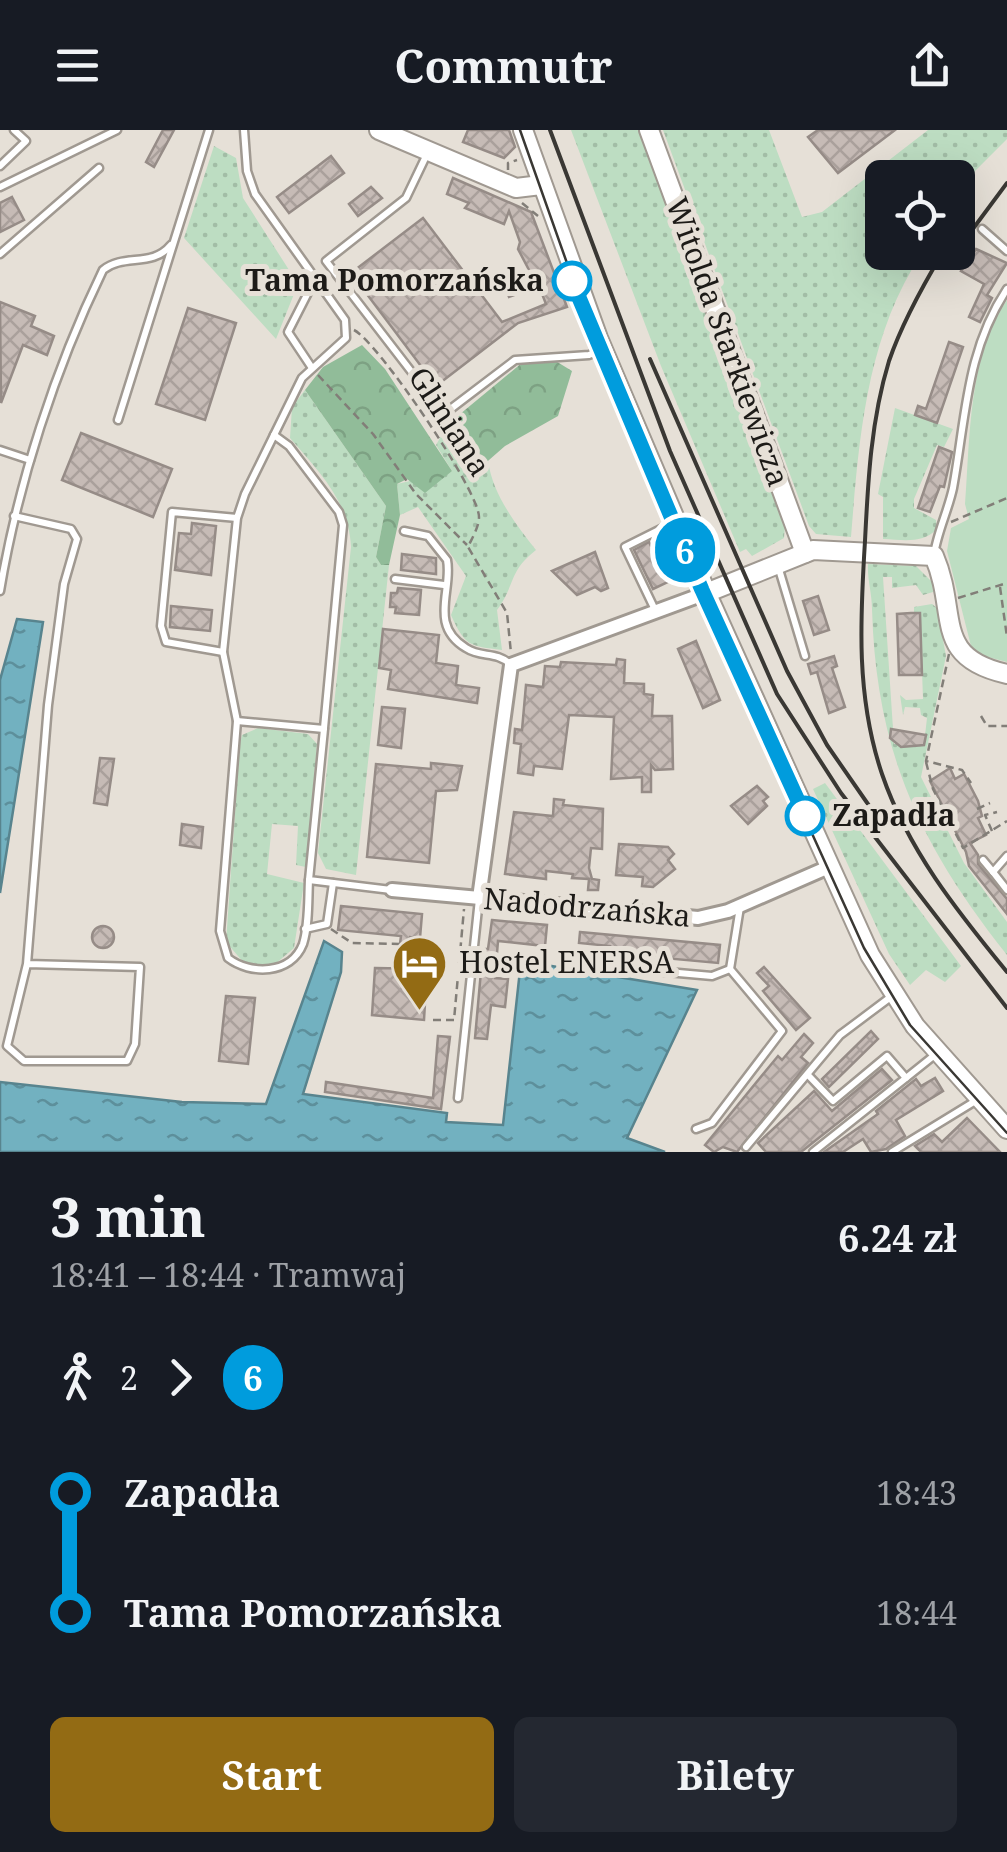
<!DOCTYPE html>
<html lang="pl">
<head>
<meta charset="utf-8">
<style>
  :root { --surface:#171b24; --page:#242831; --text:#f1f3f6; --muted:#9ea1a6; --accent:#936b14 }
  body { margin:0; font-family:"Noto Serif",serif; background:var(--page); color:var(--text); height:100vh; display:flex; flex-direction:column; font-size:38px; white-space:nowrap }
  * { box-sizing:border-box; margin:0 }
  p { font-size:32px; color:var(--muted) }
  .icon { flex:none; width:55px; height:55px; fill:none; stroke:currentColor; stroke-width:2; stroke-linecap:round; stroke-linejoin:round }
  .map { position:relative; height:1022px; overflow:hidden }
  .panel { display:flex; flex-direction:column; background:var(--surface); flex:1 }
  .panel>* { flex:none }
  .badge { padding:0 20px; border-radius:32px; font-size:35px; line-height:65px }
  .tools { position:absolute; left:865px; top:30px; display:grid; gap:20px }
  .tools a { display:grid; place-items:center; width:110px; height:110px; border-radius:15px; background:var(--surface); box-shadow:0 10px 40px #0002; font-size:50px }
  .map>.badge { position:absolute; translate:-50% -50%; box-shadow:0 0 0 5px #fff }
  .legs { display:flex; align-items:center; gap:15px; height:110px; padding:0 50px; font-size:32px }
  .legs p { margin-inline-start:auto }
  .headline { display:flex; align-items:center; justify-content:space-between; height:170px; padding:0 50px }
  h1 { font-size:55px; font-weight:700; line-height:75px }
  .button { display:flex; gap:20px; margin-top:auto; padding:20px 50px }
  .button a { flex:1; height:115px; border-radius:15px; background:var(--accent); color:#fff; font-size:40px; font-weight:700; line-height:115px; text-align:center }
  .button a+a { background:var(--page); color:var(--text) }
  ul { padding:0 50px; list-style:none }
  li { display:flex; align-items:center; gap:35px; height:120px; font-size:38px }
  li i { display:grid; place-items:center; width:15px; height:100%; margin:0 12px; background:currentColor }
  li i::after { content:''; width:25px; height:25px; margin:-12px; border:8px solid; border-radius:50%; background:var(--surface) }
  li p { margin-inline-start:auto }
  li:first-child i { background:linear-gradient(#0000 50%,currentColor 0) }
  li:last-child i { background:linear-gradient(currentColor 50%,#0000 0) }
  header { display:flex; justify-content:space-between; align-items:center; height:130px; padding:0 50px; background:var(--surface); font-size:45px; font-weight:700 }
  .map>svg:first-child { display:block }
  .grass { fill:url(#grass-dots) }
  .forest { fill:url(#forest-crowns) }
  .garden { fill:#bdddc2 }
  .water { fill:url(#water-ripples); stroke:#58848e; stroke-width:2.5 }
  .building { fill:url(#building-cross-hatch); stroke:#968c87; stroke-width:2.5 }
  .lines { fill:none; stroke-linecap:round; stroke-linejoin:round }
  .lane-casing { stroke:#a09991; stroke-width:11 }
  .street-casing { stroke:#a09991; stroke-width:18 }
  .secondary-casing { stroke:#a09991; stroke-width:22 }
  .path { stroke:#827e78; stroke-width:2.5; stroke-dasharray:8 5; stroke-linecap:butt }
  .lane { stroke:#fff; stroke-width:6 }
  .street { stroke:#fff; stroke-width:12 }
  .secondary { stroke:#fff; stroke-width:18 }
  .tram { stroke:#3a3834; stroke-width:2.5 }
  .rail { stroke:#3a3834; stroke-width:4 }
  .line-1-casing { stroke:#fff; stroke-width:22 }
  .line-1 { stroke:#009cdd; stroke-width:15 }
  .stop-1-dot { fill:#fff; stroke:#009cdd; stroke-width:5 }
  .labels { text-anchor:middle; stroke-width:10; stroke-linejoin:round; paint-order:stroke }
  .stop-label { font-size:30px; font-weight:bold; fill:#1d1b18; stroke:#e6e0d7; text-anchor:end }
  .street-label { font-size:30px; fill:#1d1b18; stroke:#e6e0d7 }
  .poi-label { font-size:30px; fill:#1d1b18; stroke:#e6e0d7; text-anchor:start }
</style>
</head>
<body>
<header><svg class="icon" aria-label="menu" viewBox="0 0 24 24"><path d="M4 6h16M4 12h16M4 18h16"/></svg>Commutr<svg class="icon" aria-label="share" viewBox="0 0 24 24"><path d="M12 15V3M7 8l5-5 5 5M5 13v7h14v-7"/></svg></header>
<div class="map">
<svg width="1007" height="1022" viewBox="0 0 1007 1022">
  <defs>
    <pattern id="grass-dots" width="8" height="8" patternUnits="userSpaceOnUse" patternTransform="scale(2.5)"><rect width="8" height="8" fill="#bdddc2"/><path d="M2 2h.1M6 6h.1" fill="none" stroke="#a2bda6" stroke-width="1.8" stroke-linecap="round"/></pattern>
    <pattern id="forest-crowns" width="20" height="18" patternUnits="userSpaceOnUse" patternTransform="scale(2.5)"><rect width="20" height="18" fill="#91bc99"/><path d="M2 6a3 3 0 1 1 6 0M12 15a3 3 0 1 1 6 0" fill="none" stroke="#7da183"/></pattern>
    <pattern id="water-ripples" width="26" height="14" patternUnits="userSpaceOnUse" patternTransform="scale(2.5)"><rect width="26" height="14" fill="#72b1c0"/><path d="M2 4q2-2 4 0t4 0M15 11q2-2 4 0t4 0" fill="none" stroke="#5d8f9b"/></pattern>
    <pattern id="building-cross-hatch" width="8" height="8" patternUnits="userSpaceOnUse" patternTransform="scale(2.5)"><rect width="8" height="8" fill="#c6bbb6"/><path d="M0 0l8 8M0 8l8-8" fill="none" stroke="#aaa09c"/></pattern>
  </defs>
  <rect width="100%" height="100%" fill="#e6e0d7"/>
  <g class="grass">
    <path d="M571 0H640L785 395 784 408 752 426 746 419 740 422 661 236Z"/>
    <path d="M663 0H769L802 87 822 82 928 0H1007V9L975 41 958 68V48H882V122L922 123C866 207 859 309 851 407L816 404 809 396Z"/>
    <path d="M214 16 236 28 243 68 298 154 276 209 184 108Z"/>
    <path d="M305 260 386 376 376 427 381 435H389L356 745 326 739 318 723 351 417C349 371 319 342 290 308L292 277Z"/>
    <path d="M895 278 953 299 944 317 937 315 914 369V378L936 390 937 399C923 414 903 410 883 409V367L878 364Z"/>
    <path d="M448 294 480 337 488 331C493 365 515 393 536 420 508 442 516 454 497 480L502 520C469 516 465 516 451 485L466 446 418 377 400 385 397 354 452 341 436 315Z"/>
    <path d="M868 434 916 436 932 452 933 462 923 465 916 455 892 458V447H883L894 614H924L927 588 921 585 920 578 905 577 903 585 900 565 906 570 923 569 920 484 914 483V477L932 474 937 478 946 526 921 647 964 733 1007 792V825C920 715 876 622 872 479 872 464 867 448 868 434Z"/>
    <path d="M258 598 308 604 317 614 306 737 296 735 298 696 272 694 267 744 304 753 294 818 274 835 244 833 226 812 240 613 242 605Z"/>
    <path d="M825 653 961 836 945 852 926 840 910 855 889 824 813 659Z"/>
  </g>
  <g class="forest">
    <path d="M362 215 385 239 452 341 425 363 407 349 397 354 400 385 389 435H381L376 427 386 376 305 260 323 237Z"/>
    <path d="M554 230 572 241 558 286 505 316 481 337 448 294 523 232Z"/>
  </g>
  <path class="garden" d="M1007 170V532L980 525 971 516 947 421 951 398 969 389 965 374C970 309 968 226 1007 170Z"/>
  <g class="water">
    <path d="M17 489 43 492 0 763V550Z"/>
    <path d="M324 811 342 822 341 842 303 964 447 983 446 992 503 995 521 831 697 860 627 1008 665 1022H0V952L182 972 266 974Z"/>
  </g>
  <g class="building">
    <path d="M163 0H174L154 37 146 32Z"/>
    <path d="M468 0H509L515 17 504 28 463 12Z"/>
    <path d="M818 0H895L838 43 808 7Z"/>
    <path d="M331 26 344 43 289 83 277 67Z"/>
    <path d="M453 48 531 82 567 177 518 193 436 256 351 143 423 88 502 192 546 174 539 156 509 167 506 159 524 151 529 140 518 119 520 112 509 81 504 94 465 78 469 73 447 64Z"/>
    <path d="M371 57 382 68 358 86 349 74Z"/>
    <path d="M12 67 24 90 0 102V73Z"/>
    <path d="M976 119 1007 133 987 165 992 168 980 192 969 187 984 154 961 141Z"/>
    <path d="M0 172 35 186 31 196 54 206 47 225 23 215 1 273Z"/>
    <path d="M188 178 236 193 205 290 156 274Z"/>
    <path d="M949 212 963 217 937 293 915 285 918 276 926 279Z"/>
    <path d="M81 303 172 339 153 387 62 350Z"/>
    <path d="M939 317 952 322 944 357 940 356 930 382 918 378Z"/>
    <path d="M192 393 216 396 211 445 175 440 179 403 191 404Z"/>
    <path d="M649 412 668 452 653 459 634 420Z"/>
    <path d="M595 422 608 458 601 461 595 457 577 465 552 441Z"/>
    <path d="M402 424 436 428V444L401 440Z"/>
    <path d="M398 458 421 460 419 485 395 483 396 477H390L391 463H397Z"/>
    <path d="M818 466 829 500 814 505 803 471Z"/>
    <path d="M171 476 212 480 210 501 170 497Z"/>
    <path d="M911 483H920L922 545H899L897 484Z"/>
    <path d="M383 499 439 505 436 533 458 536 456 555 479 558 477 573 388 559 391 540 379 538Z"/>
    <path d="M696 511 720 570 703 578 678 519Z"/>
    <path d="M834 526 837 536 832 538 845 577 829 583 817 542 811 544 808 534Z"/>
    <path d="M617 529 625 530 624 553 644 554V564L653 565 652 586H672L673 639 655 640 651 635V662H642V647L611 649 614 587 569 585 562 639 534 636 533 645 518 643 521 614 514 613 515 599 522 600 526 555 543 557 545 536 560 537 561 532 616 535Z"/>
    <path d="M382 577 405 579 401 618 378 615Z"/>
    <path d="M891 599 926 605 924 615 901 617 890 608Z"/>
    <path d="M100 628 114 629 107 675 94 673Z"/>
    <path d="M431 633 462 636 457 660 436 661 429 733 367 727 376 634 431 639Z"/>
    <path d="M950 638 955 649 964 644 978 671 982 686 978 688 986 705 970 713 978 725V734L1007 769V784L969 736 966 722 930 651Z"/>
    <path d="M757 656 768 667 763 671 767 676 748 694 731 676Z"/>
    <path d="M554 669 564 670 563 675 603 679 602 719 591 718 589 738 592 749 599 750 598 760H588L589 749 572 748 573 744 546 741V749L505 744 514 682 553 686Z"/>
    <path d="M182 694 203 697 201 718 180 715Z"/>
    <path d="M619 714 668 717 674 724 668 730 675 739 653 757 642 756 643 747 616 745Z"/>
    <path d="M341 776 422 784 420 808 410 807 409 815 400 814 401 806 338 800Z"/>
    <path d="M492 790 547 795 545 816 498 811 495 848 508 849 505 877 491 875 487 909 475 908 483 819H488Z"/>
    <circle cx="103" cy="807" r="11"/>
    <path d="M580 802 720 815 718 833 609 823 610 816 579 813Z"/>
    <path d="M764 837 810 888 796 900 763 861 769 856 757 843Z"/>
    <path d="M375 838 427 839 424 890 372 885Z"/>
    <path d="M226 866 255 868 248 934 219 931Z"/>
    <path d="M871 901 878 909 829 957 822 949Z"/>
    <path d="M804 904 813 913 801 927 808 933 737 1022 723 1017 714 1022 705 1015 778 926 782 930Z"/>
    <path d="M438 906 450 907 441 979 325 962 326 952 433 968Z"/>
    <path d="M882 939 892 950 801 1022H766L758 1013 814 961 832 981Z"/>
    <path d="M935 948 943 961 896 990 905 1006 886 1019 871 1022 863 1009 843 1022H824L878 984 876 981 916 949 921 956Z"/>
    <path d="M967 988 1000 1022H921L915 1016 934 1004 942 1012Z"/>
  </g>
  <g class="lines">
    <defs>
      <g id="lane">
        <path d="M428 22 406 68 326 131 444 284 515 230 589 225 601 220"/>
        <path d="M0 36 26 11 14 0"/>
        <path d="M0 57 117 0"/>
        <path d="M982 99 1007 121"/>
        <path d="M0 124 99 38"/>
        <path d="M312 238 288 202 315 149"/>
        <path d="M118 290 209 0"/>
        <path d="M274 305 289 316 339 382 343 395 324 598"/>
        <path d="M0 320 30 330"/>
        <path d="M14 386 71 399 77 409 64 454 48 575 27 834 7 916 24 931H127L135 914 140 837 27 834"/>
        <path d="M237 388 172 382 161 496 166 512 223 522 237 388 245 364 302 248 346 208 345 190 255 64 247 41 244 0"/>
        <path d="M404 401 428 406 447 430C453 460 428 495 466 518 481 528 496 521 510 534"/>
        <path d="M934 425C937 403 948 381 953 358 966 287 966 221 1007 159"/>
        <path d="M778 436 805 526"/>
        <path d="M395 449 444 455"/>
        <path d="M0 461C18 353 55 239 103 140 124 123 152 138 171 115"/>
        <path d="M656 482 625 417 675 392"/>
        <path d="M223 522 237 591 220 801 228 828C250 845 291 845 303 814 309 795 308 770 309 750"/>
        <path d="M237 591 324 599 309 750 391 760"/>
        <path d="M1007 726 993 742 1007 760"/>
        <path d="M983 730 993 742"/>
        <path d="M305 799 327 794 333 753"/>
        <path d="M600 836 712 846 730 839"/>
        <path d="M808 945 833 971 887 926 906 948 813 1022"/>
        <path d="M906 948 936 924"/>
        <path d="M458 968 479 769"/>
        <path d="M696 999 712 993 782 901 730 839 740 777"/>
        <path d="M746 1017 840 905 892 866"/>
        <path d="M892 1022 977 970"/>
      </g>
      <g id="street">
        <path d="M392 760 698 788 728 781 831 736"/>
        <path d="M479 768 511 535 706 463"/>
      </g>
      <g id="secondary">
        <path d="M379 0 516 58 541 55"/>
        <path d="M523 0 598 208 710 471 870 825 915 896 1007 999"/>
        <path d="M649 0 805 423"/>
        <path d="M706 463 813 420 934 426C959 484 931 527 1007 544"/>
      </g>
    </defs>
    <use href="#lane" class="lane-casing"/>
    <use href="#street" class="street-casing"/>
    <use href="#secondary" class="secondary-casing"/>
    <g class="path">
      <path d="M508 40V33L517 30"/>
      <path d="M522 73 538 86"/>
      <path d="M354 200C377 211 479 360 479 387 479 397 472 408 468 417L507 483 511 523"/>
      <path d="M318 245 373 304 416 364 467 415"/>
      <path d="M951 392 1007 368"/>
      <path d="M1000 457 1007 507"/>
      <path d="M958 468 1007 453"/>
      <path d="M949 524 926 631 962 640 971 653"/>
      <path d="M981 586 987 596H1007"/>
      <path d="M926 632 933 659 963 718 1007 691"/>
      <path d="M977 679 990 673"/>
      <path d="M992 701 985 685 997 682"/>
      <path d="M331 799 352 813 403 814"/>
      <path d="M433 890H454L464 779"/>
    </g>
    <use href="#lane" class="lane"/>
    <use href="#street" class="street"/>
    <use href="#secondary" class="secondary"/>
    <path class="tram" d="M520 0 592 204 705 468 864 818 910 895 1007 1003"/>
    <g class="rail">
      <path d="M550 0 670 321 777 564 841 663 1007 878"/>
      <path d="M958 119 1007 53"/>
      <path d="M943 122C922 157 902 193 889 231 871 290 868 350 865 411 860 491 856 567 882 644 908 720 957 781 1007 842"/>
      <path d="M650 229 787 541 827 615 870 677"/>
    </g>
  </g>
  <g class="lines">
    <defs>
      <path id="line-1" d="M572 151 702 460 805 686"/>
    </defs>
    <use href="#line-1" class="line-1-casing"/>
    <use href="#line-1" class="line-1"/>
  </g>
  <defs>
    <symbol id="hotel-pin" viewBox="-11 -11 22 30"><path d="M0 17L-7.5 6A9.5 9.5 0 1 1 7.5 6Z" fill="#936b14" stroke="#e6e0d7"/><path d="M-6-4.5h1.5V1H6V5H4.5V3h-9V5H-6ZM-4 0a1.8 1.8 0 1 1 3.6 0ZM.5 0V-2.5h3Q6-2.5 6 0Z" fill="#fff"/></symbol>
  </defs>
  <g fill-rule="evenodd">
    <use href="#hotel-pin" x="388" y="802" width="63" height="86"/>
  </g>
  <g class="stop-1-dot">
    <circle cx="572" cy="151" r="18"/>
    <circle cx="805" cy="686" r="18"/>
  </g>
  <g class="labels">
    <g class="stop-label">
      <text x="544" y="161">Tama Pomorzańska</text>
      <text x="832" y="696" text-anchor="start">Zapadła</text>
    </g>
    <g class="street-label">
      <text transform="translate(727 212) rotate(70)" y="10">Witolda Starkiewicza</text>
      <text transform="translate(449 292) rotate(57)" y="10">Gliniana</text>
      <text transform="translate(587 778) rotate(5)" y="10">Nadodrzańska</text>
    </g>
    <g class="poi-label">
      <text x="459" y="843">Hostel ENERSA</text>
    </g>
  </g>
</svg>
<div class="tools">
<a><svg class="icon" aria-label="locate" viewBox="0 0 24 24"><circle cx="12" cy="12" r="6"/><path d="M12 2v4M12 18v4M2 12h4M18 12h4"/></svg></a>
</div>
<b class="badge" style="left:685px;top:420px;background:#009cdd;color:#fff">6</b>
</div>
<section class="panel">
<div class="headline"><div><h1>3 min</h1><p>18:41 – 18:44 · Tramwaj</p></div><b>6.24 zł</b></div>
<div class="legs"><svg class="icon" aria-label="walk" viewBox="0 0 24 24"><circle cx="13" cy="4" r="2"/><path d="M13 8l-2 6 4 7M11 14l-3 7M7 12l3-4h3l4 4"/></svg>2<svg class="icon" aria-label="forward" viewBox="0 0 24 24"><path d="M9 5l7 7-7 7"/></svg><b class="badge" style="background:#009cdd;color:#fff">6</b></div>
<ul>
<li><i style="color:#009cdd"></i><b>Zapadła</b><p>18:43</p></li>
<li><i style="color:#009cdd"></i><b>Tama Pomorzańska</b><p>18:44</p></li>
</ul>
<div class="button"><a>Start</a><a>Bilety</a></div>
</section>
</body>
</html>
